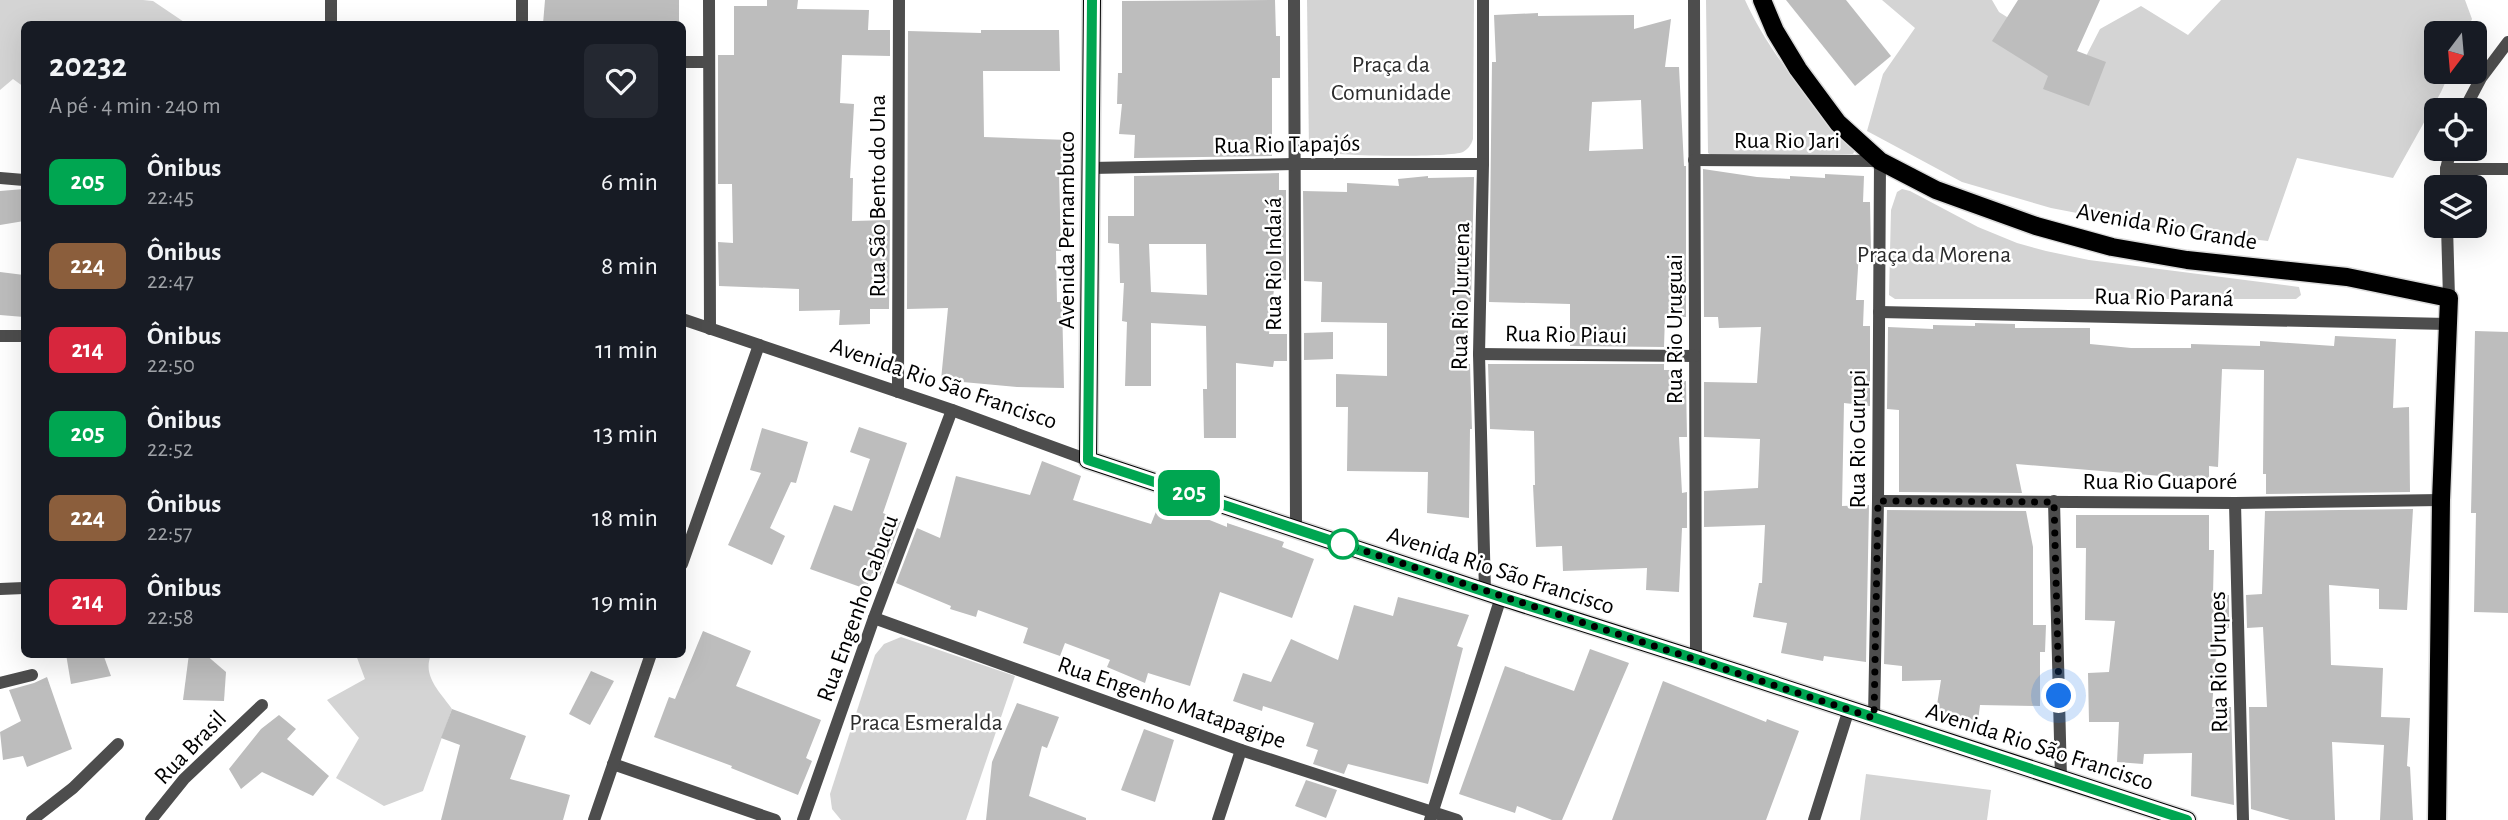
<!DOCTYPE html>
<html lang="pt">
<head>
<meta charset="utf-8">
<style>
  :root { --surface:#171b24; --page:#242831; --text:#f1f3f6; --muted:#9ea1a6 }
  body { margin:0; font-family:"Alegreya Sans",sans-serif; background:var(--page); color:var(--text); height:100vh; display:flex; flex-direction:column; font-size:26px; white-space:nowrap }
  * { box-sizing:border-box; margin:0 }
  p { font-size:23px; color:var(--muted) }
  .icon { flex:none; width:38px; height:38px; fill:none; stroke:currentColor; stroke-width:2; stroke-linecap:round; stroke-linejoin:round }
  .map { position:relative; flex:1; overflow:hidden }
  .details { position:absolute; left:21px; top:21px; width:665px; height:637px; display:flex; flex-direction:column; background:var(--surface); border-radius:10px; box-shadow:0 7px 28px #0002 }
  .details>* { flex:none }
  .badge { padding:0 14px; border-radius:10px; font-size:24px; line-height:46px }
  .needle { width:46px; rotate:196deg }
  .tools { position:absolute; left:2424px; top:21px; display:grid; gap:14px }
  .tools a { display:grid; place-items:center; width:63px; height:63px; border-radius:10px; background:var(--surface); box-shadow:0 7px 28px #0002; font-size:35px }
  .you { position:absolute; width:35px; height:35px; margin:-18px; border:5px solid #fff; border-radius:50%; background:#1a73e8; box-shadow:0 0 0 10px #1a73e833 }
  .map>.badge { position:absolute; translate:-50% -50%; box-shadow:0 0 0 4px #fff }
  .round { display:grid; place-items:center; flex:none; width:74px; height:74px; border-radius:10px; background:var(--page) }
  .overview { display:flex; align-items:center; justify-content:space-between; height:119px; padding:0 28px }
  h1 { font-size:33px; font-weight:600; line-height:52px }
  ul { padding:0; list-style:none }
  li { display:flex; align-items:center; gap:21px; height:84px; padding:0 28px }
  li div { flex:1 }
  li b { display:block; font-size:26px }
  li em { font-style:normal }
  li .badge { min-width:77px; font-weight:700; text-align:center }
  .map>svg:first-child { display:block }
  .green { fill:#d4d4d4 }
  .building { fill:#bdbdbd; fill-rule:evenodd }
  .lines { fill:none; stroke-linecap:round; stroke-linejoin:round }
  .major-casing { stroke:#dbdbdb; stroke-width:21 }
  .minor { stroke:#4d4d4d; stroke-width:12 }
  .major { stroke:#000; stroke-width:18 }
  .line-casing { stroke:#fff; stroke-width:16 }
  .line { stroke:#00a651; stroke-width:10 }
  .walk { stroke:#000; stroke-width:7; stroke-dasharray:0 12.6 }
  .stop-dot { fill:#fff; stroke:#00a651; stroke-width:3.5 }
  .labels { text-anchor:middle; stroke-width:5; stroke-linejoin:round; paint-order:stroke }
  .park-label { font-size:24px; fill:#2b2b2b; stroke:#fff }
  .street-label { font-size:24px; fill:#000; stroke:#fff }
</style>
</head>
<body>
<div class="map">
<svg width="2508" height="820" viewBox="0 0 2508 820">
  <rect width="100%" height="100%" fill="#fff"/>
  <g class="green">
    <path d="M0 0H143L153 1 187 24H24V87L13 79 0 90Z"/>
    <path d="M1307 0H1474L1473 139C1471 145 1468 149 1463 152 1448 158 1321 157 1309 149Z"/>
    <path d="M1706 0H1745C1771 57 1813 104 1855 150L1853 154 1711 155 1708 153Z"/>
    <path d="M1882 0H1992L1999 12 2082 64 2100 29 2141 6 2188 35 2221 0H2465L2472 19 2466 33H2436V72H2450L2441 92 2393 178 2297 158 2268 241 2155 228 2051 208 1962 182 1867 131 1883 74 1915 28Z"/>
    <path d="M1902 189 1910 191 1978 227 2017 243 2046 251 2089 260 2299 287 2301 295 2296 299H1895L1889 295 1891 210 1897 192Z"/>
    <path d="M901 637 1015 676 966 820H841L832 809 830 794 875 655 884 644Z"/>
    <path d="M356 655H431C422 676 440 692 452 709L423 791 384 806 336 778 359 738 327 700 365 679Z"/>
    <path d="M1866 774 1991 790 1987 820H1860Z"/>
  </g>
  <g class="building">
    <path d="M545 0H679V24H543Z"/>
    <path d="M767 0H798L797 9 869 10 868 30H890V56L842 55 840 103 854 104 850 178H853L852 221 890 220 889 309H870V324L839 325 840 310 799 311V289L719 286 718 242 733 243 732 184H718V55H734V6H767Z"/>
    <path d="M1275 0 1276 36H1280V78H1272V156L1134 158 1135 135 1119 134 1122 104H1117L1118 73H1122V1Z"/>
    <path d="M1786 0H1846L1891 56 1855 86Z"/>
    <path d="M2018 0H2100L2077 51 2106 62 2089 106 2043 89 2048 76 1992 41Z"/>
    <path d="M1538 13V16L1634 15V29L1671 19 1665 67H1679L1684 166H1686V317L1665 316 1664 347 1570 346V304L1489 302 1492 62H1496L1494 15ZM1641 100 1643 149 1589 151 1592 102Z"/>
    <path d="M981 30H1059L1060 71H983L984 137 1069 140 1068 174H1059L1061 251H1056L1057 302H1062L1064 388 1017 387 941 380 948 308 907 309 908 31 981 33Z"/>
    <path d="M1703 169 1757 177 1790 179V176L1825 178V174L1864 176 1863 202H1870L1871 251 1859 252 1856 300H1864L1863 326H1870V406L1844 403 1842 506 1869 505 1866 662 1824 656 1823 661 1781 653 1787 623 1753 617 1759 583H1762L1765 525 1704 527V491L1758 488 1760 439 1704 437V382L1757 383 1761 327 1719 328 1718 317H1704Z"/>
    <path d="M1279 173V190H1286V280H1275L1269 334H1287V361H1274L1273 367 1236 363V438H1204L1203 389H1207L1206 326 1151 323V386H1125L1127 322 1122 321 1124 283H1120L1119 244 1108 243V216H1134V176ZM1149 244H1206L1207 295 1151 292Z"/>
    <path d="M1428 176V178L1474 177 1471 302H1469L1467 364H1470L1472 429H1470L1469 518 1427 513 1428 472 1347 471 1348 407H1336V374L1387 376V323L1321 322 1322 282 1304 281 1303 191 1347 192V183L1399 186 1398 179Z"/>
    <path d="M24 189V221L0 225V191Z"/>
    <path d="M0 272 24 275V317L0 315Z"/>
    <path d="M1975 323 2015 324V328H2090V344L2131 348H2191V344L2260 346V341L2334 346 2335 336 2396 339 2393 408 2409 407 2410 492 2266 494V474H2263L2264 370 2222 369 2218 467 2209 466V480L2016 464 2022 493 1899 492V410L1887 409 1888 327 1933 329V325L1975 326Z"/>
    <path d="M2475 331 2508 332V613L2474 612 2476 513H2471Z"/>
    <path d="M1333 332V359L1304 360V333Z"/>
    <path d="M1488 364H1664V370H1672V381H1686L1687 437H1679L1682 493 1687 492V528H1682L1679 592 1646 590 1647 568 1563 571 1562 546 1536 547 1533 485H1535L1534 431 1490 429Z"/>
    <path d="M859 427 907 443 883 513 901 521 880 576 872 573 866 589 810 569 834 505 852 511 870 459 850 452Z"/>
    <path d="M762 428 808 442 796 483 791 482 770 528 785 536 772 565 728 545 761 473 750 470Z"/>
    <path d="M1042 461 1081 476 1073 500 1151 524 1157 509 1174 515 1177 507 1227 527V523L1284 542 1282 547 1314 559 1292 618 1220 592 1190 686 1148 673 1145 683 1107 667 1110 660 1065 643 1060 656 1023 643 1028 628 978 610 976 617 950 609 951 606 896 583 917 528 940 538 956 476 1030 495Z"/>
    <path d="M2413 509 2407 610 2379 609V589L2329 585 2331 665 2383 668 2381 717 2410 718 2407 766 2410 767 2413 820H2380L2384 745 2332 742 2335 820H2290L2251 809 2249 707H2267L2263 627 2247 628 2246 595 2262 594 2265 511Z"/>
    <path d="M1887 510 2026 511 2033 547V625H2046L2045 652H2040V706L1980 705 1978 721 1936 711 1941 680 1902 681V666L1884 664Z"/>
    <path d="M2076 515H2209V550H2214L2213 595H2229V628L2218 629 2212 707H2231L2234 805 2191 796 2192 753 2144 754 2143 764 2117 762 2119 722H2089L2088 673 2109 672 2115 621 2085 620 2086 548H2076Z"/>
    <path d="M1398 597 1469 615 1457 646 1463 648 1428 784 1348 764 1344 774 1313 764 1318 750 1306 746 1314 723 1263 706 1262 711 1233 701 1243 673 1271 682 1291 639 1338 660 1354 605 1393 616Z"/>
    <path d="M703 631 751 651 736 686 821 720 806 758 812 761 798 795 731 768 732 766 654 737 669 697 675 699Z"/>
    <path d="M1590 649 1629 663 1562 820H1552L1517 806 1515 813 1459 794 1505 666 1574 691Z"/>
    <path d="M66 654H103L111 676 71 684Z"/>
    <path d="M189 654H205L226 672 224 701 183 700Z"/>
    <path d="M591 671 614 681 590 725 569 714Z"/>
    <path d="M47 677 72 749 27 767 23 756 3 760 0 732 21 721 9 690 34 683Z"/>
    <path d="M1663 681 1766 722 1767 719 1799 731 1766 820H1612Z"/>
    <path d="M1017 703 1059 717 1047 748 1042 746 1029 796 1086 818V820H986L992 762Z"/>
    <path d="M452 709 526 736 510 779 570 795 563 820H441L460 745 441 738Z"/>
    <path d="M279 715 296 729 287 739 329 776 313 796 262 772 241 789 229 769 261 729Z"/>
    <path d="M1144 729 1174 740 1155 802 1121 790Z"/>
    <path d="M1306 780 1337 790 1326 818 1295 806Z"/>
  </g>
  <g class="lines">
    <defs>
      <g id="major">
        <path d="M1092 0 1088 460 1501 597 1696 659 2187 820"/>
        <path d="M1762 0 1775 31 1798 69 1838 123 1880 161 1936 190 2036 226 2112 247 2187 260 2347 277 2449 298 2441 500 2437 820"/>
      </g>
    </defs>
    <use href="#major" class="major-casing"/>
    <g class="minor">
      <path d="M331 0V24"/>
      <path d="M709 0 710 329"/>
      <path d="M1294 0 1296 528"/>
      <path d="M1483 0V164L1479 354 1485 592"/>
      <path d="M1694 0 1696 659"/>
      <path d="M522 24V0"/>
      <path d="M682 62H708"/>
      <path d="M2464 110 2481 78 2508 42"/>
      <path d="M1694 160 1880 161 1878 501 1874 718"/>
      <path d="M1091 168 1294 164H1483"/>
      <path d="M2446 169H2508"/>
      <path d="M0 178 24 180"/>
      <path d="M2446 187V169L2451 149"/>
      <path d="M2447 226 2449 298"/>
      <path d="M1879 312 2448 324"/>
      <path d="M682 319 952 410 1088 460"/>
      <path d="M0 336H24"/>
      <path d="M1479 354 1695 356"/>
      <path d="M898 392 899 0"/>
      <path d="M1878 501 2235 503 2441 500"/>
      <path d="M2054 501 2061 779"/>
      <path d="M2235 503 2243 820"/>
      <path d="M682 564 759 345"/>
      <path d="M0 589 24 588"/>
      <path d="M874 618 1241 750 1457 820"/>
      <path d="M0 683 32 675"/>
      <path d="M613 764 775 820"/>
      <path d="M32 820 73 788 118 744"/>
      <path d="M151 820 184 779 262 705"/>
      <path d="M594 820 651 654"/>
      <path d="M803 820 874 618 952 410"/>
      <path d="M1218 820 1241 750"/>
      <path d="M1430 820 1501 597"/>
      <path d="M1814 820 1849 709"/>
    </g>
    <use href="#major" class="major"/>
  </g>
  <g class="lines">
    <defs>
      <path id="line" d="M1092 0 1088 460 1501 597 1696 659 2187 820"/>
    </defs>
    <use href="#line" class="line-casing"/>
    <use href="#line" class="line"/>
    <path class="walk" d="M1343 544 1874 718 1878 501 2054 502 2059 696"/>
  </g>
  <circle class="stop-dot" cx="1343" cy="544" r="14"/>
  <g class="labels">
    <g class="park-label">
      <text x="1391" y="72">Praça da<tspan x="1391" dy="28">Comunidade</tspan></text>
      <text x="1934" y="262">Praça da Morena</text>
      <text x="926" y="730">Praca Esmeralda</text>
    </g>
    <g class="street-label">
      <text x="1787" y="148">Rua Rio Jari</text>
      <text transform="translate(1287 144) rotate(-1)" y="8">Rua Rio Tapajós</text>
      <text transform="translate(877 196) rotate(-90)" y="8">Rua São Bento do Una</text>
      <text transform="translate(2167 226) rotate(10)" y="8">Avenida Rio Grande</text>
      <text transform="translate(1066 230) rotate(-90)" y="8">Avenida Pernambuco</text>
      <text transform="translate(1273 264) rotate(-90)" y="8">Rua Rio Indaiá</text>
      <text transform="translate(1460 296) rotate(-89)" y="8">Rua Rio Juruena</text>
      <text transform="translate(2164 297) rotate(1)" y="8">Rua Rio Paraná</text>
      <text transform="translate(1674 329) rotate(-90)" y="8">Rua Rio Uruguai</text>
      <text transform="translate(1566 334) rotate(1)" y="8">Rua Rio Piaui</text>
      <text transform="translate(944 383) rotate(19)" y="8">Avenida Rio São Francisco</text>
      <text transform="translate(1857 439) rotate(-90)" y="8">Rua Rio Gurupi</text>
      <text x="2160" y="489">Rua Rio Guaporé</text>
      <text transform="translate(1501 570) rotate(18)" y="8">Avenida Rio São Francisco</text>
      <text transform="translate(857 608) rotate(-70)" y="8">Rua Engenho Cabucu</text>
      <text transform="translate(2218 662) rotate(-91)" y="8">Rua Rio Urupes</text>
      <text transform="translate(1172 702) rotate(19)" y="8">Rua Engenho Matapagipe</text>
      <text transform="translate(2040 746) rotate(18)" y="8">Avenida Rio São Francisco</text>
      <text transform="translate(190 747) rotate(-46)" y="8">Rua Brasil</text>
    </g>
  </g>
</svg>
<div class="tools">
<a><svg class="needle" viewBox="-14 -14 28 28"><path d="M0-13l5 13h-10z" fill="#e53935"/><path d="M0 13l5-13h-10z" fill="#9ea1a6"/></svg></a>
<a><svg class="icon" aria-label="locate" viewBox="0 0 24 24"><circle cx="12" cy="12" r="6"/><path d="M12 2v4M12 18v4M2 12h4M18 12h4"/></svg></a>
<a><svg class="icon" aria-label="layers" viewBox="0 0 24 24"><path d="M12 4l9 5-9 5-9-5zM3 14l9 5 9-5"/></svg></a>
</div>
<div class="you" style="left:2059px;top:696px"></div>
<b class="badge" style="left:1189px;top:493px;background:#00a651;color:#fff">205</b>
<section class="details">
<div class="overview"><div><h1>20232</h1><p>A pé · 4 min · 240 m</p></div><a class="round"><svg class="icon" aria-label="heart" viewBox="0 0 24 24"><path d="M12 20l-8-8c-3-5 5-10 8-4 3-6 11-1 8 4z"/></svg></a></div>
<ul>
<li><span class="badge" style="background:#00a651;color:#fff">205</span><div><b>Ônibus</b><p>22:45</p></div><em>6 min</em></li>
<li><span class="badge" style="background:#8b5e3c;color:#fff">224</span><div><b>Ônibus</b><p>22:47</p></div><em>8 min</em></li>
<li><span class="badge" style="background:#d7263d;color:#fff">214</span><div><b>Ônibus</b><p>22:50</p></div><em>11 min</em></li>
<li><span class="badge" style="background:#00a651;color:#fff">205</span><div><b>Ônibus</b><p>22:52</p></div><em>13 min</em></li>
<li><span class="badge" style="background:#8b5e3c;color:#fff">224</span><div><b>Ônibus</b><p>22:57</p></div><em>18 min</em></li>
<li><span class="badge" style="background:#d7263d;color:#fff">214</span><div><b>Ônibus</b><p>22:58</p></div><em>19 min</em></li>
</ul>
</section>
</div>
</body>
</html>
